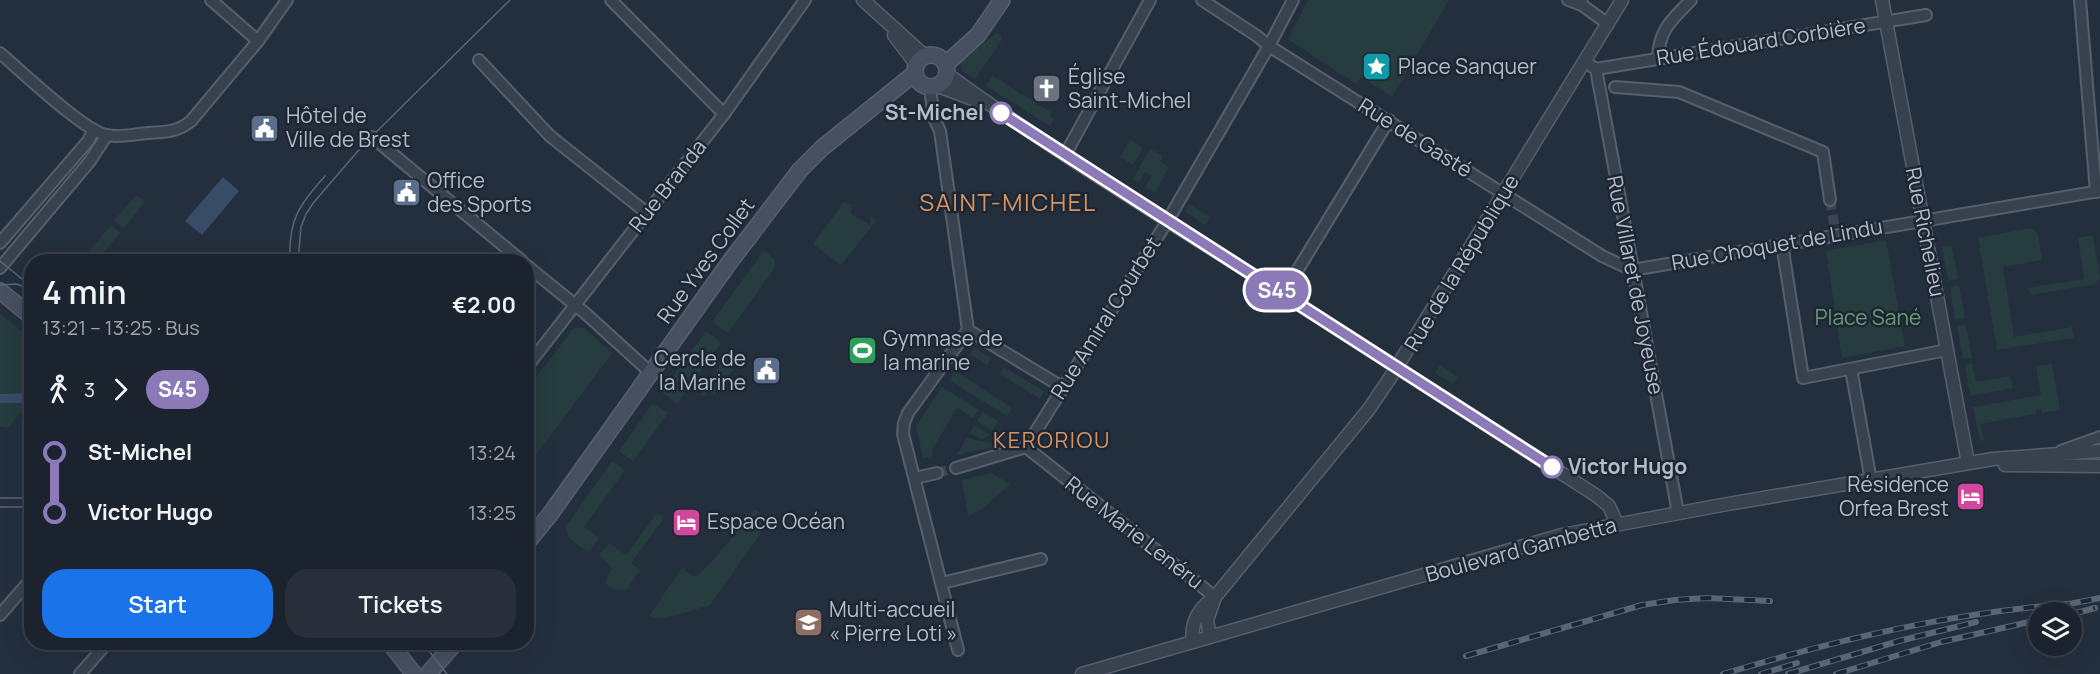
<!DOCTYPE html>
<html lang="en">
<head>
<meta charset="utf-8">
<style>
  :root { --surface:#1b232e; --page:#282f3a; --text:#f1f3f6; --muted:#a0a4aa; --line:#39404a; --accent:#1a73e8 }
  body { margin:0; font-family:Manrope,sans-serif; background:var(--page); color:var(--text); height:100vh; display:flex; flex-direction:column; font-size:22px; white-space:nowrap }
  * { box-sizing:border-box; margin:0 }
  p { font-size:20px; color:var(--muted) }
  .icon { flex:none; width:33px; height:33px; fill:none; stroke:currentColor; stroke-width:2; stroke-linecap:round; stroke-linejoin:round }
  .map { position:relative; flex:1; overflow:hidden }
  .side { position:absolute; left:24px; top:254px; width:510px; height:396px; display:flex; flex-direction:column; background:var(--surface); border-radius:24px; box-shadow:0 6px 24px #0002,0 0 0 2px var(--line) }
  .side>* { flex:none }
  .badge { padding:0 12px; border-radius:20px; font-size:21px; line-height:39px }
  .tools { position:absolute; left:2028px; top:602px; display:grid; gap:12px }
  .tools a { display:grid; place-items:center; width:54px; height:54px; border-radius:50%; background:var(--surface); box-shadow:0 6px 24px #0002,0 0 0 2px var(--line); font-size:30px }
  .map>.badge { position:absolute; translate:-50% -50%; box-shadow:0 0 0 3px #fff }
  .legs { display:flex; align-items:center; gap:9px; height:66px; padding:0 18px; font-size:20px }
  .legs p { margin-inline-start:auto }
  .summary { display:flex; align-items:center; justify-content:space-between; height:102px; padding:0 18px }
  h1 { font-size:33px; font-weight:600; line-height:45px }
  .cta { display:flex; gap:12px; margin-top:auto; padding:12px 18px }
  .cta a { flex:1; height:69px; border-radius:24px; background:var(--accent); color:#fff; font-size:24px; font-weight:600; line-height:69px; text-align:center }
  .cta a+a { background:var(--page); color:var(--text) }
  ul { padding:0 18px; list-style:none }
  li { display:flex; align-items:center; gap:21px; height:60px; font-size:22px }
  li i { display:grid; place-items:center; width:9px; height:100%; margin:0 8px; background:currentColor }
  li i::after { content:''; width:15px; height:15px; margin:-8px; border:4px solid; border-radius:50%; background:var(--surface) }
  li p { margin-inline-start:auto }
  li:first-child i { background:linear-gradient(#0000 50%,currentColor 0) }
  li:last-child i { background:linear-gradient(currentColor 50%,#0000 0) }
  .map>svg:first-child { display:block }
  .green { fill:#263c3f }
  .water { fill:#394c67 }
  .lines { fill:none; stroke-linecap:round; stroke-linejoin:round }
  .minor-tunnel { stroke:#3a4453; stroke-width:10; stroke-dasharray:10 5; stroke-linecap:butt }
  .minor-casing { stroke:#565f6c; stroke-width:14 }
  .tertiary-casing { stroke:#565f6c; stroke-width:15 }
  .secondary-casing { stroke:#565f6c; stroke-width:18 }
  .minor { stroke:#38414e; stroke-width:10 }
  .tertiary { stroke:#38414e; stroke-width:12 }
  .secondary { stroke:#465061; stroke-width:15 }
  .tram { stroke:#5a6575; stroke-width:1.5 }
  .rail-casing { stroke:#5a6575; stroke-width:6 }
  .rail { stroke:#1d2633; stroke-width:4; stroke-dasharray:11; stroke-linecap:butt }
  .line-1-casing { stroke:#fff; stroke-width:14 }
  .line-1 { stroke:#8b7ab7; stroke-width:9 }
  .stop-1-dot { fill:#fff; stroke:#8b7ab7; stroke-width:3 }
  .labels { text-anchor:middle; stroke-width:5; stroke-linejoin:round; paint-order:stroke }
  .street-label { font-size:21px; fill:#b4bcc9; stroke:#1d2633 }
  .poi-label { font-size:21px; fill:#b4bcc9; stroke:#1d2633; text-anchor:start }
  .stop-label { font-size:21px; font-weight:bold; fill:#b4bcc9; stroke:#1d2633; text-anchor:end }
  .park-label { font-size:21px; fill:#6b9a76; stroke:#1d2633 }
  .neighbourhood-label { font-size:22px; letter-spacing:1.5px; fill:#d59563; stroke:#1d2633 }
  .quarter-label { font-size:24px; letter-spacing:1.5px; fill:#d59563; stroke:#1d2633 }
</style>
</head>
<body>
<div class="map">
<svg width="2100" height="674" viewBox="0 0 2100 674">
  <rect width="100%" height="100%" fill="#242f3e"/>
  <g class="green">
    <path d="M1308 0H1449L1392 97 1361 77 1356 84 1288 39Z"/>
    <path d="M997 33 1002 37 1001 41 975 79 963 71 960 62Z"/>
    <path d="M993 75 996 78 995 79H998L1020 93V95L1022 94 1036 103V106L1037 104 1051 112 1050 116 1054 118 1050 126 986 86Z"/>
    <path d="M1130 139 1143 148 1133 165 1120 157Z"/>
    <path d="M1150 149 1163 156 1160 161 1169 167 1155 193 1145 187 1152 176 1145 172 1138 183 1133 179Z"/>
    <path d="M136 195 145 202 124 228 114 221Z"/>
    <path d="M844 202 852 205 851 214 870 225 871 216 876 221 841 265 813 244Z"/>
    <path d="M1189 204 1210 217 1205 225 1185 212Z"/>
    <path d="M111 225 120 233 98 259 89 251Z"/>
    <path d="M2031 228 2038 234 2042 260 2003 267 2014 337 2072 327 2074 338 1997 350 1978 238Z"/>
    <path d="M2093 235 2100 278 2095 284 2030 295 2028 288 2084 279 2078 238Z"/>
    <path d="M1886 240 1905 346 1842 358 1826 251Z"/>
    <path d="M1952 246 1958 279 1948 281 1942 247Z"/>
    <path d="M764 250 775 260 774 269 728 333 712 322Z"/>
    <path d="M1959 285 1965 318 1955 320 1950 287Z"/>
    <path d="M0 314 32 339 31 419 22 411 8 428 0 426Z"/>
    <path d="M1966 325 1972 358 1963 359 1957 326Z"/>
    <path d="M578 328H584L612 353 527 467V389L573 329Z"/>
    <path d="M706 331 721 343 677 404 662 392Z"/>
    <path d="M974 348 991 358 987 365 970 354Z"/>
    <path d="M727 356 731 359 734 356 737 358 733 364 736 366 714 395 708 391 704 397 700 394Z"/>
    <path d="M960 360 964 362 958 373 1012 408 1007 416 951 381 953 371Z"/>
    <path d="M1972 364 1976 382 2010 376 2013 388 1970 396 1965 365Z"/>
    <path d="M2052 364 2060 410 2042 413 2041 409 2036 410V414L1981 424 1984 440 1980 441 1973 407 2041 395 2036 366Z"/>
    <path d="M1440 365 1458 377 1453 384 1435 373Z"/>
    <path d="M1004 367 1044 391 1040 399 1000 374Z"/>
    <path d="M942 387 979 410 973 418 957 408 932 450 933 456 923 458 916 426Z"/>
    <path d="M653 403 668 413 633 461 619 451Z"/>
    <path d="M983 412 998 421 992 431 977 421Z"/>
    <path d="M974 425 989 434V436L981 439 970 433Z"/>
    <path d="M967 437C978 442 988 440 997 446L957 455Z"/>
    <path d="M612 461 625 470 584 527 599 538 588 553 569 538 565 528Z"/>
    <path d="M991 473 1010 484 986 506 968 516 962 480Z"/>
    <path d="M755 509 770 520 710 605 666 618H653L649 616 682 568 695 577 711 563Z"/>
    <path d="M657 513 664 518 631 563 641 570 629 585 630 587C622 593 613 591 606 584L608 574 612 568 599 555 609 543 626 555Z"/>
  </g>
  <g class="water">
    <path d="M223 177 239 191 202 235 185 221Z"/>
    <path d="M31 393V396L26 403H0V394Z"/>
  </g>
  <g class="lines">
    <g class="minor-tunnel">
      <path d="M1830 200 1836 235"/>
      <path d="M937 473 956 468"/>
    </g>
    <defs>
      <g id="minor">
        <path d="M211 0 258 41"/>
        <path d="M611 0 724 114"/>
        <path d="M1202 0 1257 36 1269 46 1602 256 1632 270 2100 191"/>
        <path d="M1568 0 1582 5"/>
        <path d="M1581 0 1582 5 1608 24"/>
        <path d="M2080 0 2096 192"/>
        <path d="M0 53C21 71 83 130 106 135 118 138 135 134 148 133 165 132 178 132 191 121L258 41 287 0"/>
        <path d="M1658 59C1659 29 1671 21 1691 0"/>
        <path d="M479 60 550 136 647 213"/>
        <path d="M1585 62 1596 69 1678 513"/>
        <path d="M1596 69 1926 15"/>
        <path d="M1615 87 1679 92 1823 152 1830 200"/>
        <path d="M930 88 934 118 940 131 968 330"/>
        <path d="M372 137 522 261"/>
        <path d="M1065 155 1150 0"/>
        <path d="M0 243 88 141 94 130"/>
        <path d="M1782 244 1803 378 1947 350"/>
        <path d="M526 265 585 313 651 373"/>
        <path d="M0 268 90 161 107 135"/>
        <path d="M1283 294 1389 120"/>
        <path d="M968 330 1062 387"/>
        <path d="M526 368 724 114 805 0"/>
        <path d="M1851 369 1871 481"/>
        <path d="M1026 447 1168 220 1269 46 1293 0"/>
        <path d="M1026 447 1215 597"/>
        <path d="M2061 451 2100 437"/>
        <path d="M956 468 1026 447"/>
        <path d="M915 478 937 473"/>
        <path d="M942 583 1041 559"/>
        <path d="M0 615 32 578"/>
        <path d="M958 650 903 434 904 423 908 413 968 330"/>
        <path d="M80 674 108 642"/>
      </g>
      <g id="tertiary">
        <path d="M863 0 925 56"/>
        <path d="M1882 0 1968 463"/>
        <path d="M894 35 916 64"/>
        <path d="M947 74C1041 142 1140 203 1239 266 1359 342 1478 419 1597 496L1609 506 1617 524"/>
        <path d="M938 86 975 100"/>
        <path d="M2005 465 2100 466"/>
        <path d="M1210 637 1207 620 1215 597 1369 409 1390 378 1622 0"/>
        <path d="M1193 642C1190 622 1199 609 1214 597"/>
        <path d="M1082 674 1562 535 1722 505 1993 459 2100 451"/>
      </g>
      <g id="secondary">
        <circle cx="931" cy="71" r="16"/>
        <path d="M946 64 978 35 1002 0"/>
        <path d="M0 291 32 317"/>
        <path d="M526 544 551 513 729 263 800 170 822 148 915 73"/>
        <path d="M389 642 414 674"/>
        <path d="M428 674 456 642"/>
      </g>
    </defs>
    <use href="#minor" class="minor-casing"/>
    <use href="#tertiary" class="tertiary-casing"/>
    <use href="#secondary" class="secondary-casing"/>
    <use href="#minor" class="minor"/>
    <use href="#tertiary" class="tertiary"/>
    <use href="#secondary" class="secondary"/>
    <g class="tram">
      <path d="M0 261 32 287"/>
      <path d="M290 261C288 220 299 205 325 176"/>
      <path d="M298 261 301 227 306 214 314 202 364 144 510 0"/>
      <path d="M0 285 16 284 29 288"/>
      <path d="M0 498H26"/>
      <path d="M0 507H32"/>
      <path d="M422 642 447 674"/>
    </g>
    <defs>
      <g id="rail">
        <path d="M2059 606 2100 598"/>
        <path d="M2072 614 2095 608"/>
        <path d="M1466 656 1642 605 1675 600 1707 598 1770 601"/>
        <path d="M1723 674C1836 640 1950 613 2067 604"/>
        <path d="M1761 674 1797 663"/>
        <path d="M1788 674 1899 641 1976 622"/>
        <path d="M1836 674 1941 642 2038 620"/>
      </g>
    </defs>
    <use href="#rail" class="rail-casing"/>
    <use href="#rail" class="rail"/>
  </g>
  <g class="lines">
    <defs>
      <path id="line-1" d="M1001 113 1552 467"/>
    </defs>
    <use href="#line-1" class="line-1-casing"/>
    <use href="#line-1" class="line-1"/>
  </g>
  <defs>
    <symbol id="sight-square" viewBox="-11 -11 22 22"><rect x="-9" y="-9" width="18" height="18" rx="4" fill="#0f9aa8" stroke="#1d2633"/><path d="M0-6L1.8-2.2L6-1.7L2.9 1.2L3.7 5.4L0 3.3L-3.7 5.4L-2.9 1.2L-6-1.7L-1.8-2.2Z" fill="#fff"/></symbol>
    <symbol id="church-square" viewBox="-11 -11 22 22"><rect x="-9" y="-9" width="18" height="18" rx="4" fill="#6b7280" stroke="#1d2633"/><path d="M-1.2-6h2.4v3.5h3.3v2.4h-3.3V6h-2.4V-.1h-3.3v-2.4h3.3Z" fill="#fff"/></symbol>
    <symbol id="civic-square" viewBox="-11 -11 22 22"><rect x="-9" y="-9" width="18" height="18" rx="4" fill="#5c6f8a" stroke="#1d2633"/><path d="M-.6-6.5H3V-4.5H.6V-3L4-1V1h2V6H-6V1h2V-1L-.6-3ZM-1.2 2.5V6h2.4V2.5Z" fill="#fff"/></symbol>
    <symbol id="stadium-square" viewBox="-11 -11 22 22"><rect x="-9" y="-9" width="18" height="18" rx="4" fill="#2e9e5b" stroke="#1d2633"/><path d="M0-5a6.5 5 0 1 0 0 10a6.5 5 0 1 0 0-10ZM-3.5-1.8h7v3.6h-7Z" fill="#fff"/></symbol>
    <symbol id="hotel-square" viewBox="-11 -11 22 22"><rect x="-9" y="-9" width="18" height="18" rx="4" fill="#d1479c" stroke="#1d2633"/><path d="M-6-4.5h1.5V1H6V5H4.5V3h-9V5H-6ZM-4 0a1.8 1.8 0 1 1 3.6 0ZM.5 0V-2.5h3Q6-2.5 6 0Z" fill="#fff"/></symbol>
    <symbol id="school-square" viewBox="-11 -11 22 22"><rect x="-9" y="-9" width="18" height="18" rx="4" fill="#8d6e63" stroke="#1d2633"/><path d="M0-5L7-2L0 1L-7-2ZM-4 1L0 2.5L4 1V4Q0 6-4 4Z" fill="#fff"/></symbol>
  </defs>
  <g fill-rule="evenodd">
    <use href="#sight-square" x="1360" y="50" width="33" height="33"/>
    <use href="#church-square" x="1030" y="72" width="33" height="33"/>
    <use href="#civic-square" x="248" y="112" width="33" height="33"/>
    <use href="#civic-square" x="390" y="176" width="33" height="33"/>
    <use href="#stadium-square" x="846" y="334" width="33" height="33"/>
    <use href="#civic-square" x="750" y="354" width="33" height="33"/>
    <use href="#hotel-square" x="1954" y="480" width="33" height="33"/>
    <use href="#hotel-square" x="670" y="506" width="33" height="33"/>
    <use href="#school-square" x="792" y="606" width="33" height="33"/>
  </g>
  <g class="stop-1-dot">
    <circle cx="1001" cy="113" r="10"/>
    <circle cx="1552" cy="467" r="10"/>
  </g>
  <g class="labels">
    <g class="street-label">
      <text transform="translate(1761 42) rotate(-9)" y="7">Rue Édouard Corbière</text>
      <text transform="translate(1415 138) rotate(32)" y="7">Rue de Gasté</text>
      <text transform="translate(668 186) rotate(-52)" y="7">Rue Branda</text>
      <text transform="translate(1925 232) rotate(79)" y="7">Rue Richelieu</text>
      <text transform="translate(1777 245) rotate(-10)" y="7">Rue Choquet de Lindu</text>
      <text transform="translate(706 261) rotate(-54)" y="7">Rue Yves Collet</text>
      <text transform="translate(1462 263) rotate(-59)" y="7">Rue de la République</text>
      <text transform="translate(1635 285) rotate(79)" y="7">Rue Villaret de Joyeuse</text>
      <text transform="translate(1106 318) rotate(-58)" y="7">Rue Amiral Courbet</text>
      <text transform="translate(1134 533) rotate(38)" y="7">Rue Marie Lenéru</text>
      <text transform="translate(1521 550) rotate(-15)" y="7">Boulevard Gambetta</text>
    </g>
    <g class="poi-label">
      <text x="1398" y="74">Place Sanquer</text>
      <text x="1068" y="84">Église<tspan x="1068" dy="24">Saint-Michel</tspan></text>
      <text x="286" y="123">Hôtel de<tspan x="286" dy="24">Ville de Brest</tspan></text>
      <text x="427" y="188">Office<tspan x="427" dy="24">des Sports</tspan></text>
      <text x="883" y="346">Gymnase de<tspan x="883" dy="24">la marine</tspan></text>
      <text x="746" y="366" text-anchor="end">Cercle de<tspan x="746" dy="24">la Marine</tspan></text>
      <text x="1949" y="492" text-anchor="end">Résidence<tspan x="1949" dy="24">Orfea Brest</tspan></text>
      <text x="707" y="529">Espace Océan</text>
      <text x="829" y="617">Multi-accueil<tspan x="829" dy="24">« Pierre Loti »</tspan></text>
    </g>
    <g class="stop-label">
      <text x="984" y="120">St-Michel</text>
      <text x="1568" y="474" text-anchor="start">Victor Hugo</text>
    </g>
    <g class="park-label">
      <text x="1868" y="325">Place Sané</text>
    </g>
    <g class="neighbourhood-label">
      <text x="1052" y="448">KERORIOU</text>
    </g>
    <g class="quarter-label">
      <text x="1008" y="211">SAINT-MICHEL</text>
    </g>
  </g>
</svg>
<div class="tools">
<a><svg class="icon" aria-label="layers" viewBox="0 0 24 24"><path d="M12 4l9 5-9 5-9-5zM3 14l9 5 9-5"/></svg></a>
</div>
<b class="badge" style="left:1277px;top:290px;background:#8b7ab7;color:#fff">S45</b>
<section class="side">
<div class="summary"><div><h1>4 min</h1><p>13:21 – 13:25 · Bus</p></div><b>€2.00</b></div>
<div class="legs"><svg class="icon" aria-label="walk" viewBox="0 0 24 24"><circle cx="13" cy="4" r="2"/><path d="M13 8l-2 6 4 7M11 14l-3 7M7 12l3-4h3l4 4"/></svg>3<svg class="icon" aria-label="forward" viewBox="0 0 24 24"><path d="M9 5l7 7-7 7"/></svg><b class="badge" style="background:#8b7ab7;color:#fff">S45</b></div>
<ul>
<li><i style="color:#8b7ab7"></i><b>St-Michel</b><p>13:24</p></li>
<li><i style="color:#8b7ab7"></i><b>Victor Hugo</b><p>13:25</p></li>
</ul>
<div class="cta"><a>Start</a><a>Tickets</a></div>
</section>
</div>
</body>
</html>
